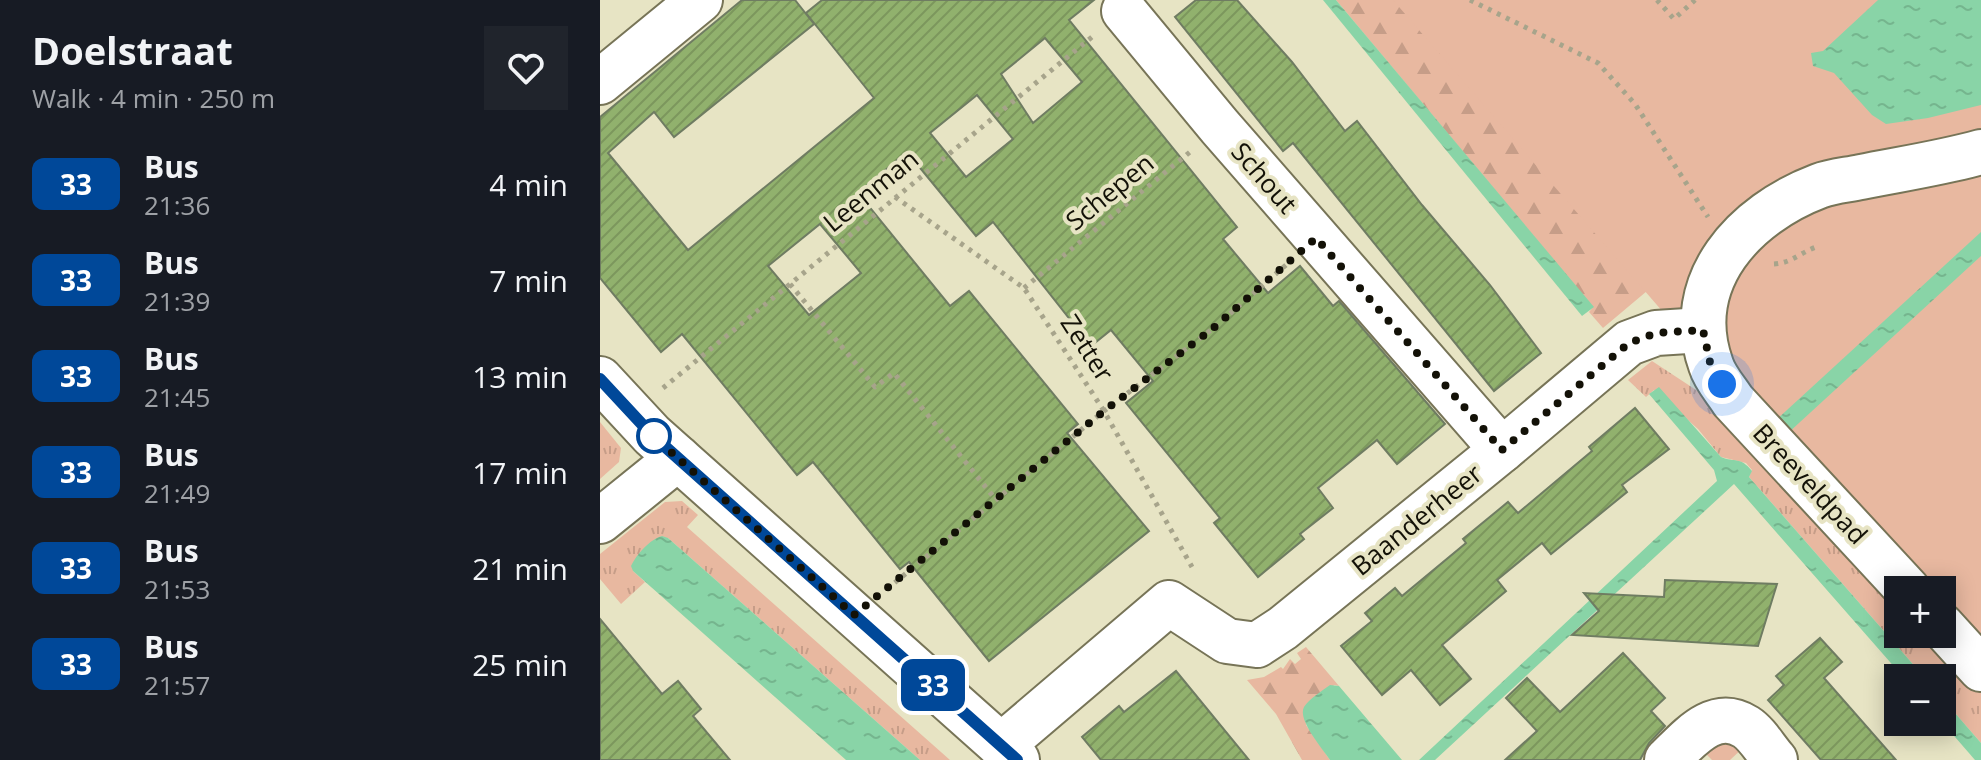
<!DOCTYPE html>
<html lang="en">
<head>
<meta charset="utf-8">
<style>
  :root { --surface:#171b24; --page:#20242c; --text:#f1f3f6; --muted:#9ea1a6 }
  body { margin:0; font-family:"Open Sans",sans-serif; background:var(--page); color:var(--text); height:100vh; display:flex; flex-direction:column; font-size:30px; white-space:nowrap }
  * { box-sizing:border-box; margin:0 }
  p { font-size:26px; color:var(--muted) }
  .icon { flex:none; width:44px; height:44px; fill:none; stroke:currentColor; stroke-width:2; stroke-linecap:round; stroke-linejoin:round }
  .map { position:relative; flex:1; overflow:hidden }
  .sheet { display:flex; flex-direction:column; background:var(--surface); width:600px }
  .sheet>* { flex:none }
  .badge { padding:0 16px; border-radius:12px; font-size:28px; line-height:52px }
  .buttons { position:absolute; left:1284px; top:576px; display:grid; gap:16px }
  .buttons a { display:grid; place-items:center; width:72px; height:72px; border-radius:0px; background:var(--surface); box-shadow:0 4px 20px #0003; font-size:40px }
  .you { position:absolute; width:40px; height:40px; margin:-20px; border:6px solid #fff; border-radius:50%; background:#1a73e8; box-shadow:0 0 0 12px #1a73e833 }
  .map>.badge { position:absolute; translate:-50% -50%; box-shadow:0 0 0 4px #fff }
  .round { display:grid; place-items:center; flex:none; width:84px; height:84px; border-radius:0px; background:var(--page) }
  .overview { display:flex; align-items:center; justify-content:space-between; height:136px; padding:0 32px }
  h1 { font-size:38px; font-weight:700; line-height:60px }
  ul { padding:0; list-style:none }
  li { display:flex; align-items:center; gap:24px; height:96px; padding:0 32px }
  li div { flex:1 }
  li b { display:block; font-size:30px }
  li em { font-style:normal }
  li .badge { min-width:88px; font-weight:700; text-align:center }
  main { display:flex; flex:1; min-height:0 }
  .map>svg:first-child { display:block }
  .grass { fill:url(#grass-tufts) }
  .forest { fill:url(#forest-firs) }
  .park { fill:#e8b8a0 }
  .water { fill:url(#water-ripples) }
  .building { fill:url(#building-hatch); stroke:#6f7c62; stroke-width:2; fill-rule:evenodd }
  .lines { fill:none; stroke-linecap:round; stroke-linejoin:round }
  .minor-casing { stroke:#777457; stroke-width:48 }
  .path { stroke:#a7a48b; stroke-width:5; stroke-dasharray:4 6; stroke-linecap:butt }
  .minor { stroke:#fff; stroke-width:44 }
  .line-casing { stroke:#fff; stroke-width:18 }
  .line { stroke:#004899; stroke-width:12 }
  .walk { stroke:#131107; stroke-width:8; stroke-dasharray:0 14.4 }
  .stop-dot { fill:#fff; stroke:#004899; stroke-width:4 }
  .labels { text-anchor:middle; stroke-width:8; stroke-linejoin:round; paint-order:stroke }
  .street-label { font-size:26px; fill:#131107; stroke:#e7e4c4 }
</style>
</head>
<body>
<main>
<section class="sheet">
<div class="overview"><div><h1>Doelstraat</h1><p>Walk · 4 min · 250 m</p></div><a class="round"><svg class="icon" aria-label="heart" viewBox="0 0 24 24"><path d="M12 20l-8-8c-3-5 5-10 8-4 3-6 11-1 8 4z"/></svg></a></div>
<ul>
<li><span class="badge" style="background:#004899;color:#fff">33</span><div><b>Bus</b><p>21:36</p></div><em>4 min</em></li>
<li><span class="badge" style="background:#004899;color:#fff">33</span><div><b>Bus</b><p>21:39</p></div><em>7 min</em></li>
<li><span class="badge" style="background:#004899;color:#fff">33</span><div><b>Bus</b><p>21:45</p></div><em>13 min</em></li>
<li><span class="badge" style="background:#004899;color:#fff">33</span><div><b>Bus</b><p>21:49</p></div><em>17 min</em></li>
<li><span class="badge" style="background:#004899;color:#fff">33</span><div><b>Bus</b><p>21:53</p></div><em>21 min</em></li>
<li><span class="badge" style="background:#004899;color:#fff">33</span><div><b>Bus</b><p>21:57</p></div><em>25 min</em></li>
</ul>
</section>
<div class="map">
<svg width="1381" height="760" viewBox="0 0 1381 760">
  <defs>
    <pattern id="grass-tufts" width="24" height="20" patternUnits="userSpaceOnUse" patternTransform="scale(2)"><rect width="24" height="20" fill="#e8b8a0"/><path d="M3 7l-1-3M5 7V3M7 7l1-3M15 17l-1-3M17 17v-4M19 17l1-3" fill="none" stroke="#c69d88"/></pattern>
    <pattern id="forest-firs" width="22" height="20" patternUnits="userSpaceOnUse" patternTransform="scale(2)"><rect width="22" height="20" fill="#e8b8a0"/><path d="M5 1l3.5 6h-7zM16 11l3.5 6h-7z" fill="#c69d88"/></pattern>
    <pattern id="water-ripples" width="26" height="14" patternUnits="userSpaceOnUse" patternTransform="scale(2)"><rect width="26" height="14" fill="#89d4a7"/><path d="M2 4q2-2 4 0t4 0M15 11q2-2 4 0t4 0" fill="none" stroke="#75b58e"/></pattern>
    <pattern id="building-hatch" width="6" height="6" patternUnits="userSpaceOnUse" patternTransform="scale(2)"><rect width="6" height="6" fill="#91b16d"/><path d="M-1 1l2-2M0 6l6-6M5 7l2-2" fill="none" stroke="#7c975d"/></pattern>
  </defs>
  <rect width="100%" height="100%" fill="#e7e4c4"/>
  <g class="grass">
    <path d="M1052 361 1119 405 1298 590V634H1342L1381 660V743L1342 698V678H1325L1149 477 1152 470 1146 463 1121 457 1098 429 1054 390 1046 397 1028 380Z"/>
    <path d="M0 422 21 448 19 462 0 479Z"/>
    <path d="M82 501 98 515 87 527 350 760H320L68 538 33 571 45 582 21 604 0 579V554L65 502Z"/>
  </g>
  <g class="forest">
    <path d="M736 0H1039L1110 238 1003 328 989 312 993 307Z"/>
    <path d="M706 647 739 686 734 685 706 725 730 760H702L676 714 647 680 664 677 681 667 683 669 690 659 695 664 701 659 697 653Z"/>
  </g>
  <g class="park">
    <path d="M793 0H1381V655L1342 614V590H1319L1108 364Z"/>
    <path d="M1113 737 1144 747 1130 760H1112L1098 746Z"/>
  </g>
  <g class="water">
    <path d="M723 0H736L994 307 982 316Z"/>
    <path d="M1278 0H1381V105L1328 118 1286 124 1272 115 1234 73 1213 66 1211 53 1223 51Z"/>
    <path d="M1381 232V256L1187 434 1175 421Z"/>
    <path d="M1059 387 1121 457C1135 463 1140 456 1152 471L1149 477 1325 678H1304L1134 484 835 760H819L1117 481 1114 470 1049 394Z"/>
    <path d="M62 536 68 538 320 760H246L33 571 31 566C36 555 50 539 62 536Z"/>
    <path d="M730 685 739 686 802 760H730C723 749 697 720 704 707 709 699 722 691 730 685Z"/>
    <path d="M1342 698 1381 743V760H1375L1342 722Z"/>
  </g>
  <g class="building">
    <path d="M142 0H195L214 24 74 137 54 112 8 153 88 250 274 98 206 13 222 0H494L469 20 637 227 623 239 668 293 700 266 733 306 739 301 845 424 797 464 777 440 718 488 733 508 700 534 704 539 658 577 614 523 620 518 526 403 553 381 511 330 491 346 393 222 376 236 307 152 258 193 350 306 369 291 478 424 467 433 549 531 389 661 309 562 300 569 213 462 197 475 82 334 61 352 0 278V117ZM445 38 482 82 433 123 401 74ZM377 95 413 139 366 177 330 133ZM220 224 261 273 209 315 168 266Z"/>
    <path d="M596 0H637L692 62 745 131 757 121 822 205 890 285 941 353 894 391 693 143 683 151 575 17Z"/>
    <path d="M1035 408 1069 449 1022 485 1027 492 951 554 942 543 897 580 906 591 842 645 871 679 840 705 811 670 782 695 741 646 772 621 765 613 795 588 802 596 866 543 863 539 908 502 918 513 992 451 989 447Z"/>
    <path d="M1065 580 1177 584 1158 646 972 635 999 611 984 593 1064 597Z"/>
    <path d="M0 619 62 694 78 681 101 709 93 716 130 760H0Z"/>
    <path d="M1220 638 1242 662 1224 678 1296 760H1221L1168 700 1184 685 1176 676Z"/>
    <path d="M1023 653 1065 698 1051 711 1065 726 1049 743 1040 760H905L937 731 906 698 927 678 960 712Z"/>
    <path d="M576 671 649 760H501L482 737 519 706 524 712Z"/>
  </g>
  <g class="lines">
    <defs>
      <g id="minor">
        <path d="M524 11 620 127 902 450"/>
        <path d="M0 82 100 0"/>
        <path d="M0 379 52 435 417 760"/>
        <path d="M0 521 78 458"/>
        <path d="M1308 590 1133 401C1126 390 1115 378 1111 365 1081 281 1145 214 1219 186 1232 181 1247 180 1261 177 1301 169 1342 163 1381 152"/>
        <path d="M1342 626 1381 669"/>
        <path d="M401 746 569 603 627 641 657 645 683 628 902 450 1029 343 1056 333 1103 330"/>
        <path d="M1067 760C1089 739 1114 707 1146 727 1157 734 1166 750 1175 760"/>
      </g>
    </defs>
    <use href="#minor" class="minor-casing"/>
    <g class="path">
      <path d="M870 0 998 63 1035 104 1108 217"/>
      <path d="M1057 0 1074 19 1095 0"/>
      <path d="M295 197 424 288 504 411 592 567"/>
      <path d="M1174 264C1191 263 1200 253 1216 247"/>
      <path d="M190 284 275 387 294 373 396 500"/>
      <path d="M424 288 590 152"/>
      <path d="M63 388 492 37"/>
      <path d="M287 589 504 411 611 330 686 265"/>
    </g>
    <use href="#minor" class="minor"/>
  </g>
  <g class="lines">
    <defs>
      <path id="line" d="M0 379 52 435 417 760"/>
    </defs>
    <use href="#line" class="line-casing"/>
    <use href="#line" class="line"/>
    <path class="walk" d="M54 436 52 435 254 615 504 411 611 330 716 238 902 450 1029 343 1056 333 1103 330 1111 367 1122 384"/>
  </g>
  <circle class="stop-dot" cx="54" cy="436" r="16"/>
  <g class="labels">
    <g class="street-label">
      <text transform="translate(664 178) rotate(49)" y="9">Schout</text>
      <text transform="translate(271 191) rotate(-39)" y="9">Leenman</text>
      <text transform="translate(510 192) rotate(-39)" y="9">Schepen</text>
      <text transform="translate(487 348) rotate(57)" y="9">Zetter</text>
      <text transform="translate(1210 484) rotate(47)" y="9">Breeveldpad</text>
      <text transform="translate(817 520) rotate(-39)" y="9">Baanderheer</text>
    </g>
  </g>
</svg>
<div class="buttons">
<a>+</a>
<a>−</a>
</div>
<div class="you" style="left:1122px;top:384px"></div>
<b class="badge" style="left:333px;top:685px;background:#004899;color:#fff">33</b>
</div>
</main>
</body>
</html>
